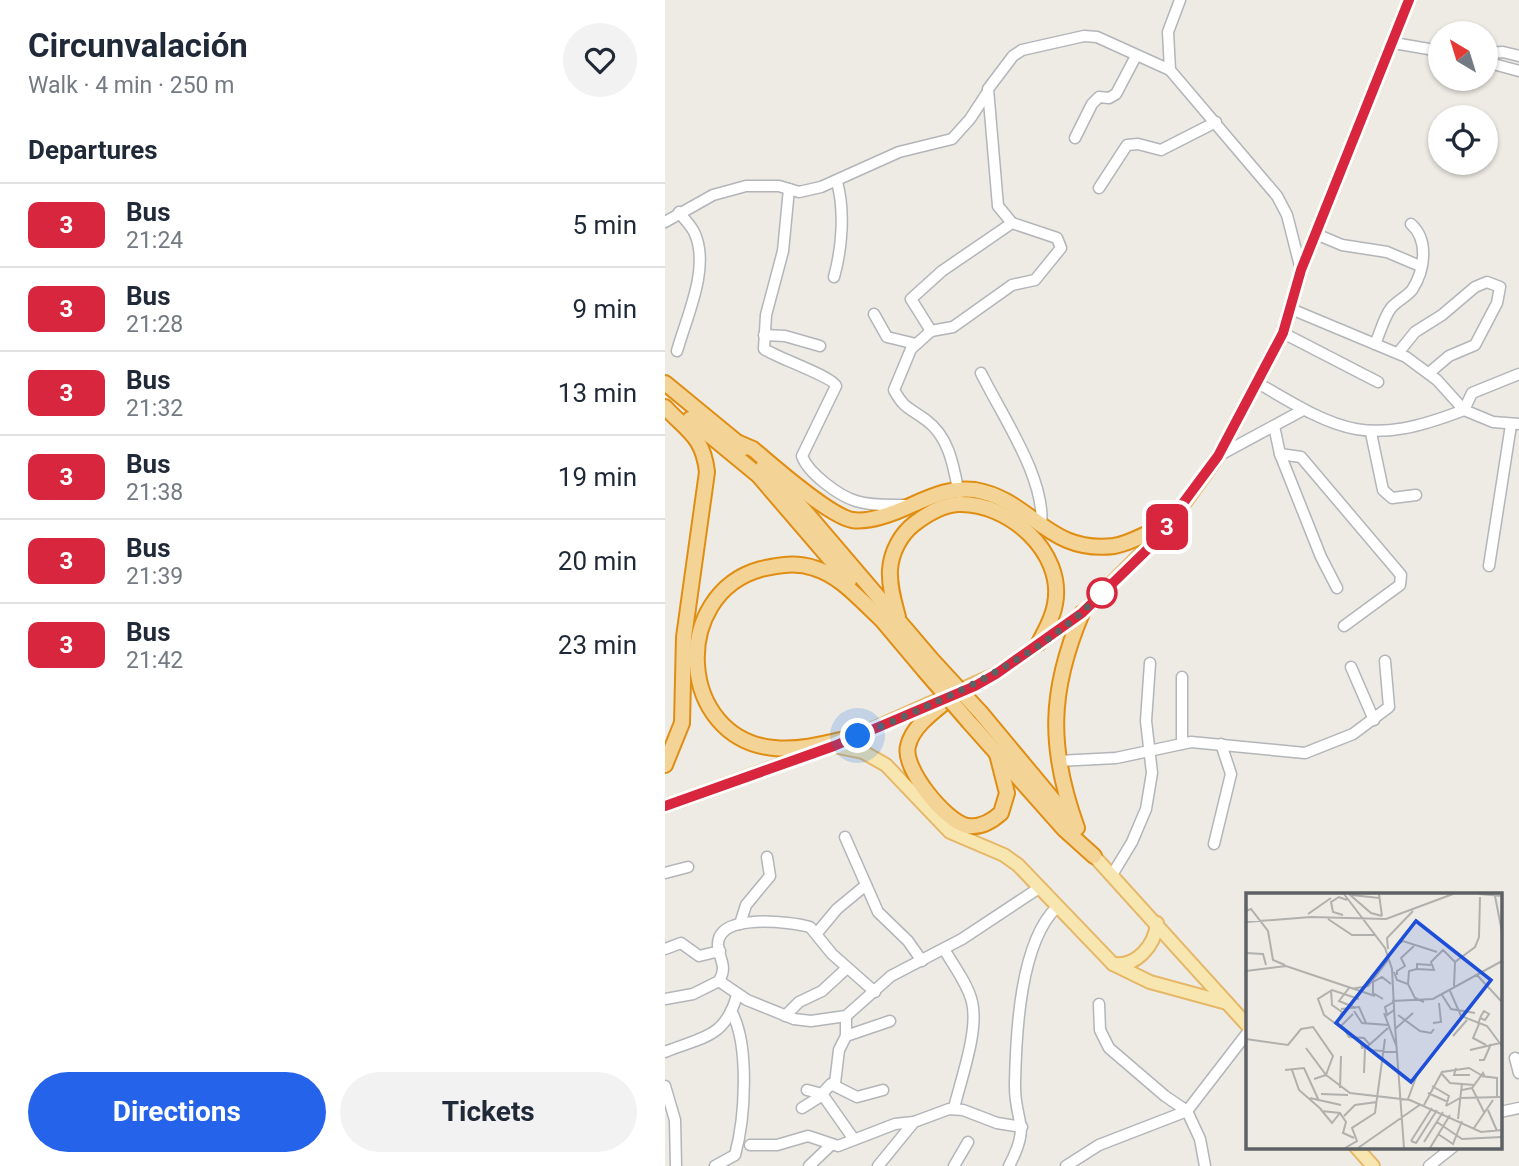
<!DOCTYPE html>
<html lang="en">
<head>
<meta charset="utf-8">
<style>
  :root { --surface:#fff; --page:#f2f2f3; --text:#1f2937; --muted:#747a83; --line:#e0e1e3; --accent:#2563eb }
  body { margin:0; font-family:Roboto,sans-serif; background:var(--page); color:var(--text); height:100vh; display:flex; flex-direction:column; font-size:26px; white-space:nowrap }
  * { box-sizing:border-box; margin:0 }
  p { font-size:23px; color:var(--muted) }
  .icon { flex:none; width:38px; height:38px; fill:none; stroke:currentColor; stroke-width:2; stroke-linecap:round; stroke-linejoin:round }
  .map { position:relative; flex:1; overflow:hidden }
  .panel { display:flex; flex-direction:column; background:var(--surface); width:665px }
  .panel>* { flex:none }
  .badge { padding:0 14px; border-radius:10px; font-size:24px; line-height:46px }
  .needle { width:46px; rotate:322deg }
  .fabs { position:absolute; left:763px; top:21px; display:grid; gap:14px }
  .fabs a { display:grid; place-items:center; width:70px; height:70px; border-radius:50%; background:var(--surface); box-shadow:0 2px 5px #0004; font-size:35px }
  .you { position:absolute; width:35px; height:35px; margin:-18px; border:5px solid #fff; border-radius:50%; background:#1a73e8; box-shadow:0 0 0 10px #1a73e833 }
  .map>.badge { position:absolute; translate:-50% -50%; box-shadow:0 0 0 4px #fff }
  h2 { padding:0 28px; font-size:26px; line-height:63px }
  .round { display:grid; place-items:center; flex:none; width:74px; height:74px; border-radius:37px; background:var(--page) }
  .summary { display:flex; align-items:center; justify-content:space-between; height:119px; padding:0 28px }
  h1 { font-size:33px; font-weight:700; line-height:52px }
  .primary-button { display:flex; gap:14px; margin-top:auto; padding:14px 28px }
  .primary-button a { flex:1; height:80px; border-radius:42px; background:var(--accent); color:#fff; font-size:28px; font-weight:700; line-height:80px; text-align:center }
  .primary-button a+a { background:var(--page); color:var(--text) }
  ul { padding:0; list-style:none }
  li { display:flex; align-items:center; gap:21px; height:84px; padding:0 28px; border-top:2px solid var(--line) }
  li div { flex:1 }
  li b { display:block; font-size:26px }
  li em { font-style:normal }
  li .badge { min-width:77px; font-weight:700; text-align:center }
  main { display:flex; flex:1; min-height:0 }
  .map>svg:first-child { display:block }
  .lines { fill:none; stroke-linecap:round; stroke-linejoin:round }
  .minor-casing { stroke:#b2b5b9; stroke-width:13 }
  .major-casing { stroke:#e6b766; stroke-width:16 }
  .highway-casing { stroke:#e08e13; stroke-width:18 }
  .minor { stroke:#fff; stroke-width:10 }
  .major { stroke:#f8e6b0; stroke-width:12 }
  .highway { stroke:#f4d496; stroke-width:14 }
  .highway-bridge-casing { stroke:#e08e13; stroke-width:18; stroke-linecap:butt }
  .highway-bridge { stroke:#f4d496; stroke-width:14 }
  .line-casing { stroke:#fff; stroke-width:16 }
  .line { stroke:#d7263d; stroke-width:10 }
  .walk { stroke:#5d6164; stroke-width:7; stroke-dasharray:0 12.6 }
  .stop-dot { fill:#fff; stroke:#d7263d; stroke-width:3.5 }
  .inset-road { fill:none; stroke:#b0b0ad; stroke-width:2 }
  .view { fill:#1d4ed8; fill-opacity:0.15; stroke:#1d4ed8; stroke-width:3.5 }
  .inset-edge { fill:none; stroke:#5d6164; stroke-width:3.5 }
</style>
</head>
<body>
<main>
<section class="panel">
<div class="summary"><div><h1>Circunvalación</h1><p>Walk · 4 min · 250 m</p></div><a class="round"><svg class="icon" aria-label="heart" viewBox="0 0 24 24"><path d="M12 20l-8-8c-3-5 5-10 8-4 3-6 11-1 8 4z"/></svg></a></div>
<h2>Departures</h2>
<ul>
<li><span class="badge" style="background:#d7263d;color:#fff">3</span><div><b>Bus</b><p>21:24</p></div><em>5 min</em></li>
<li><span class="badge" style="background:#d7263d;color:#fff">3</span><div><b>Bus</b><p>21:28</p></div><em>9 min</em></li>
<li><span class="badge" style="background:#d7263d;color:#fff">3</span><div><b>Bus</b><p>21:32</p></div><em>13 min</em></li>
<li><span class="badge" style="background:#d7263d;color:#fff">3</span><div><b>Bus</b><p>21:38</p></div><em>19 min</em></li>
<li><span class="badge" style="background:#d7263d;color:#fff">3</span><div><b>Bus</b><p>21:39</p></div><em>20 min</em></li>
<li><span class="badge" style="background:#d7263d;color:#fff">3</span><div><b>Bus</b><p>21:42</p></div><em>23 min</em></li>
</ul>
<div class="primary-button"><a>Directions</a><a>Tickets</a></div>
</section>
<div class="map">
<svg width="854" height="1166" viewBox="0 0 854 1166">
  <rect width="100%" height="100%" fill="#eeebe5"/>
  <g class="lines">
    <defs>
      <g id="minor">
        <path d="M515 0 503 32 505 70 612 196 622 215 636 270"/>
        <path d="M729 43 775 51"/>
        <path d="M821 53 838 52 854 56"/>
        <path d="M821 62 854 71"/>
        <path d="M410 138 427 104 434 97 444 98 451 94 471 56"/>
        <path d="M434 188 462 145 473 144 496 150 551 122"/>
        <path d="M124 189 118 251 101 315 99 349C113 358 168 377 171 386L137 456C143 473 174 496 191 501 207 506 225 505 241 505"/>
        <path d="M0 222 48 195 81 186H114L134 192 156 187 234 152 287 139 305 119 322 93"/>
        <path d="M347 223 277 271 246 299 266 331 288 327 347 285 370 280 396 248 392 238 347 223 333 206 323 89 348 56 357 50 419 36 432 37 505 70"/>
        <path d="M651 234 677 245 722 252 755 266"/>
        <path d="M169 277C177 248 180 211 172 182"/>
        <path d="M626 309 741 357 772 380 799 410 828 422 854 424"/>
        <path d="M209 314 222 337 251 344"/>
        <path d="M266 331 246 349 229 390C240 410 244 407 261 420 283 436 288 463 293 489"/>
        <path d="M618 333 713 382"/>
        <path d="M99 335 120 336 155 346"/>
        <path d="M710 344C715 333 719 317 726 308 732 301 741 297 747 290 760 270 764 240 746 224"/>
        <path d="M12 351C21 318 45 269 30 234 27 226 19 219 14 212"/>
        <path d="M733 353 750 332 777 315 810 287 822 282 835 287 832 303 810 345 784 356 764 373"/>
        <path d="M316 373C337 416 382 480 376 527"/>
        <path d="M593 383C677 433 703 447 799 410L807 393 854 374"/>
        <path d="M609 426 615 454 656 557 672 588"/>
        <path d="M706 433 718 490 727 498 751 495"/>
        <path d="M615 454 636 457 736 575 735 585 679 626"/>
        <path d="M553 456 638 410"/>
        <path d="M824 566 846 425"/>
        <path d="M686 667 709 720"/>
        <path d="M517 677V744"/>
        <path d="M393 761 451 758 526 742 640 753 688 734 724 707 720 661"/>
        <path d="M180 837 213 912 243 941 257 961"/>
        <path d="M549 844 566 774 556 744"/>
        <path d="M0 873 23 867"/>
        <path d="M447 875 467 842 481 809 487 773 481 721 485 663"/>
        <path d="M75 924 81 905 105 876 102 857"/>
        <path d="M152 933 172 909 201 885"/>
        <path d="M0 949 16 943 34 956 55 951"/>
        <path d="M279 949C288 965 303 984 307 1002 314 1030 296 1079 289 1108"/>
        <path d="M54 981 82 1000 129 1019 146 1021 181 1016 226 976 297 939 374 888"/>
        <path d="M0 999 28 994 54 981C63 966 54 960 53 945 52 912 126 922 145 927L167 954 210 992"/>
        <path d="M434 1004 435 1030 444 1048 500 1096 522 1111 535 1139 540 1166"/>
        <path d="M120 1016 134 1002 157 991 182 968"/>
        <path d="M181 1036 225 1021"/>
        <path d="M0 1052C36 1037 60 1039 72 995"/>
        <path d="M850 1058 854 1073"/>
        <path d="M170 1083 174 1050 181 1036V1016"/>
        <path d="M0 1086 10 1120 11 1166"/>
        <path d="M142 1090 157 1094 188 1138"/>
        <path d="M137 1108 153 1098 166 1084 192 1097 218 1090"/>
        <path d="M835 1112 854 1108"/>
        <path d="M85 1145H112L143 1136 173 1146 230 1124 249 1122"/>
        <path d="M50 1166 70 1155C80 1119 85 1044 66 1011"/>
        <path d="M144 1166 166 1145"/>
        <path d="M213 1166 249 1122 284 1109 298 1110 332 1123 357 1127"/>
        <path d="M289 1166 303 1142"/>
        <path d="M344 1166C367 1122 349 1124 350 1083 351 1033 355 942 392 907"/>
        <path d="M401 1166 434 1145 522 1111 583 1032"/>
        <path d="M764 1166 788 1147"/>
      </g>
      <g id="major">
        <path d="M185 739 331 674 417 613 504 525 553 456 618 333 636 270 744 0"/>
        <path d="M169 746 198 752 221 765 285 832 339 855 353 865 448 964 485 982 562 1003"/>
        <path d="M0 806 162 748"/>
        <path d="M429 856 583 1026"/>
        <path d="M448 964C472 967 490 945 492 923"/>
        <path d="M691 1147 708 1166"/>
      </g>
      <g id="highway">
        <path d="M0 383 79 448"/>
        <path d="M0 407C22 431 38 436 42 472L19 637 17 723 0 765"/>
        <path d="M25 419 93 475 184 581"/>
        <path d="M74 443 88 449C108 466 163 515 187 520 206 523 232 512 249 504 269 495 288 487 310 490 367 500 382 554 449 546 468 543 485 530 504 525"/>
        <path d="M98 467 139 510 268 661"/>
        <path d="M211 613 259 670"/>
        <path d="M233 617C229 602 224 586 225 570 226 552 236 534 249 524 262 514 277 505 293 504 343 502 400 552 390 604 388 618 380 631 374 643"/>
        <path d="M290 694C273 709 248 724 243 746 237 768 280 821 302 826 315 828 326 822 336 813L342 793 332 754"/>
        <path d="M316 713 405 820"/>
        <path d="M304 722 399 829 429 856"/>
        <path d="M193 736C166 742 137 751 109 748 12 739 5 594 96 569 114 565 131 562 149 568 176 576 195 600 216 619"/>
        <path d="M412 828C383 748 384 691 417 613"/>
      </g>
    </defs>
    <use href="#minor" class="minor-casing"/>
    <use href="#major" class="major-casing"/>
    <use href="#highway" class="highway-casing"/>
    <use href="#minor" class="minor"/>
    <use href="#major" class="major"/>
    <use href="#highway" class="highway"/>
    <defs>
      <g id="highway-bridge">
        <path d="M268 661 316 713"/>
        <path d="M259 670 304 722"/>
      </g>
    </defs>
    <use href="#highway-bridge" class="highway-bridge-casing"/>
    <use href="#highway-bridge" class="highway-bridge"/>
  </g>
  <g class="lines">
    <defs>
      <path id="line" d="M0 806 169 746 310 686 331 674 417 613 487 545 553 456 618 333 636 270 744 0"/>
    </defs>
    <use href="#line" class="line-casing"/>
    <use href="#line" class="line"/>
    <path class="walk" d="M193 736C281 699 369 662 437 593"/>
  </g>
  <circle class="stop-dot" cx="437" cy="593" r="14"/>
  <g transform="translate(581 893)">
    <rect width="256" height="256" fill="#eeebe5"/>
    <path class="inset-road" d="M98 1 139 55 146 76 149 133M103 1 125 20 136 23M133 1 136 23M233 1 256 3M106 2 133 5M249 3 256 39M0 18 5 16 22 38 27 67 39 72M62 21 85 5M97 22 87 19 85 9 93 4 101 7M82 26 106 42H129M0 29 65 24 140 26 207 1M151 52 157 48 191 59M142 56 141 45 167 18M0 60 17 61 20 72M185 72 171 71V76L188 77 185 69 197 57 209 69M0 78 40 73 129 103M148 79 151 87 162 91 169 105 178 109M151 82V78L159 73 155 65 168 53M231 82 256 109M162 91 163 78 171 76M208 93 209 69 229 54 233 44 234 4M103 95 93 108 110 115M105 96 122 93 143 66M85 97 86 112 96 119 91 131M204 98 215 123 241 133 256 153M196 102 205 116 229 120M137 106 127 100V89L136 84 145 91M146 108 187 106 256 68M95 116 113 114 120 130M148 117 141 122 139 114 148 109M108 118 116 130 142 132M138 120 151 155M107 121 94 134 78 122 72 106 86 97 113 106M152 122 174 138 185 140 188 136M187 130 195 129 193 110M232 131 235 123 238 118 243 121 239 127 234 125M233 131 227 145 240 152M149 133 158 255M97 134 103 144 118 145 124 152M149 136 167 120M207 143 221 127M0 146 42 152 55 136 67 134 87 163 80 182 104 200 164 207 235 239 256 237M115 150 116 155 122 153 142 135M60 155 80 182 68 186M123 157 151 159M224 157 254 150M233 167H238L245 151M210 175 208 182H224M39 177 58 175 73 208M46 177 53 197 76 217M118 180 119 155M195 180 204 190 228 192M234 183 251 185V203M186 193 203 203 200 213M94 195 95 163M226 195 238 219M216 197 226 195 237 180 239 184M182 200 202 209M75 201 102 202M64 205 95 212M162 206 172 179M178 212 196 179 223 175 235 182M200 213 214 205 254 204M242 217 251 238M94 220 86 230 76 218 94 220 100 229 97 240 108 245M98 223 109 212 131 209M212 226 216 190M191 229 216 246 256 244M228 235 247 207M192 241 207 251 216 228M165 248 170 250 191 217M165 248 186 215M178 249 197 219M99 255 111 248 106 235 129 220 139 146M112 255 175 211M184 255 204 222"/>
    <path class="view" d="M170 28 245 87 165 189 90 130Z"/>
    <rect width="256" height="256" class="inset-edge"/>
  </g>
</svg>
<div class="fabs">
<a><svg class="needle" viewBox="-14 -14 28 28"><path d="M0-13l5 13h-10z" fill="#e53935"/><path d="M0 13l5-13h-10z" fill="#747a83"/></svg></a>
<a><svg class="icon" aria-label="locate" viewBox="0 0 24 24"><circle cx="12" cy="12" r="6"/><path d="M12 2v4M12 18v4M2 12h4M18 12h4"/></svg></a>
</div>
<div class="you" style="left:193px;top:736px"></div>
<b class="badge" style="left:502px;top:527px;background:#d7263d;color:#fff">3</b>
</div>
</main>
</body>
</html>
